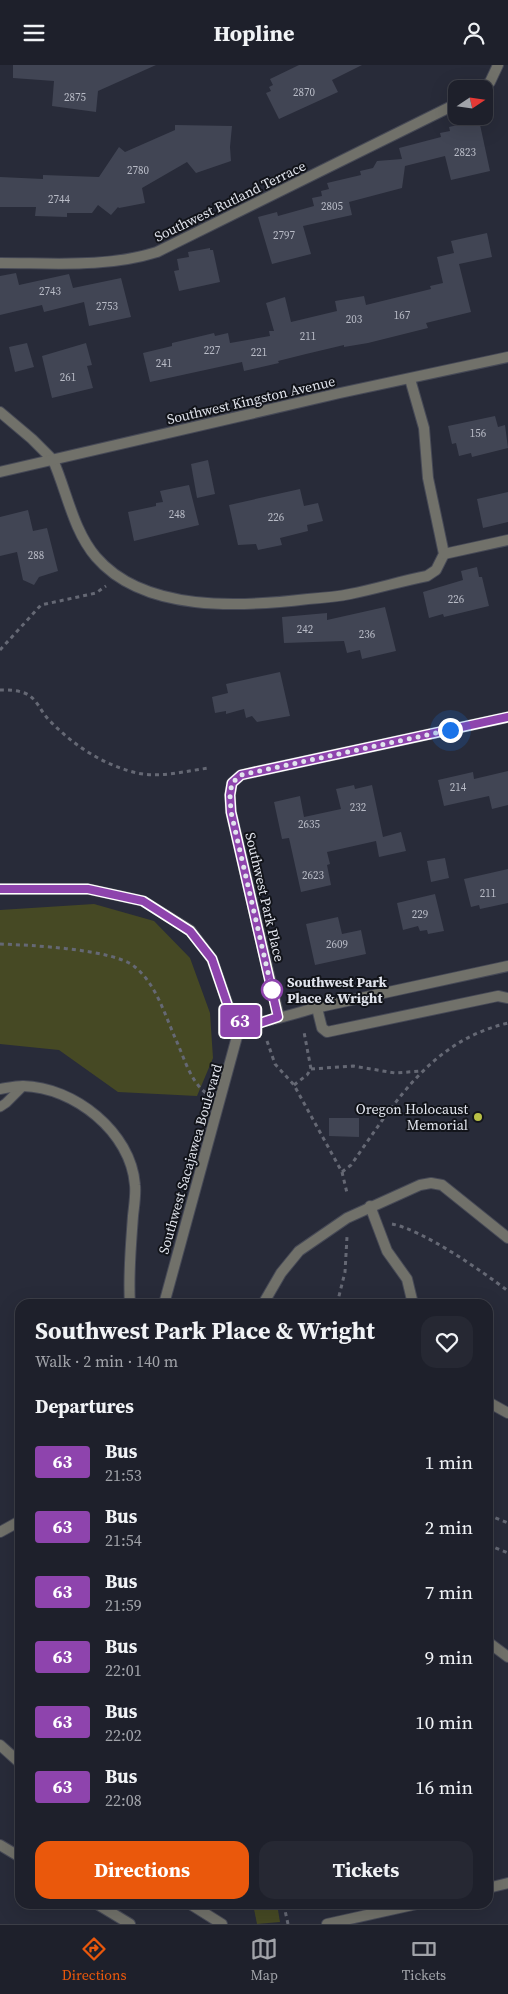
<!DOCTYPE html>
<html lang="en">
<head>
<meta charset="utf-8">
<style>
  :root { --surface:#1e202b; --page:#262833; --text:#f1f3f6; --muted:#a1a3a9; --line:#3c3e47; --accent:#ea580c }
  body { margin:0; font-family:"Source Serif 4",serif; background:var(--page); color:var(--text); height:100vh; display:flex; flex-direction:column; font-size:19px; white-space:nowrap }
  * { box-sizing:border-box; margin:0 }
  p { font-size:16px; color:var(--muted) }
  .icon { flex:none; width:28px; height:28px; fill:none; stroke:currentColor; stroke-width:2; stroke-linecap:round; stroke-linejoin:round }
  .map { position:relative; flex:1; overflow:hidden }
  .sheet { position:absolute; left:15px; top:1234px; width:478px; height:610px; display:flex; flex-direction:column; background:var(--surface); border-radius:15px; box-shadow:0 5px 20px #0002,0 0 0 1px var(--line) }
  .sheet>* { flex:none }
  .badge { padding:0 10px; border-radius:4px; font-size:18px; line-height:32px }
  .needle { width:32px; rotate:77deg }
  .controls { position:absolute; left:448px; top:15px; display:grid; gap:10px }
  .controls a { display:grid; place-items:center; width:45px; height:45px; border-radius:10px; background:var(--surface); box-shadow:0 5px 20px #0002,0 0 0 1px var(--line); font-size:25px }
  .you { position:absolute; width:25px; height:25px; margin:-12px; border:4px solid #fff; border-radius:50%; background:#1a73e8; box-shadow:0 0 0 8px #1a73e833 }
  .map>.badge { position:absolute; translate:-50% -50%; box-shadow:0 0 0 2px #fff }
  h2 { padding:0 20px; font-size:19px; line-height:45px }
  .round { display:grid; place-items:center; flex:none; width:52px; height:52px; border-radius:15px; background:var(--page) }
  .overview { display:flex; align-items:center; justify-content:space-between; height:85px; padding:0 20px }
  h1 { font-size:24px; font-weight:700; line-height:38px }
  .cta { display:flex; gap:10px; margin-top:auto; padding:10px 20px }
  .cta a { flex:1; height:58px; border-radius:15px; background:var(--accent); color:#fff; font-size:20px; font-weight:700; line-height:58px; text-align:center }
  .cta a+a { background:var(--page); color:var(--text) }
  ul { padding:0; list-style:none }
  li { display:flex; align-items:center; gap:15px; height:65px; padding:0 20px }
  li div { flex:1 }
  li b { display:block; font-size:19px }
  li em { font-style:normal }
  li .badge { min-width:55px; font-weight:700; text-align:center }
  header { display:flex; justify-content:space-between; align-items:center; height:65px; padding:0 20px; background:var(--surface); font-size:22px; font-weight:700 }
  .tabs { display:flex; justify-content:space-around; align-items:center; height:70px; border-top:1px solid var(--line); background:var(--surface); font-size:14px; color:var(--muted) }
  .tabs a { display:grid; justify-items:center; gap:2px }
  .tabs .selected { color:var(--accent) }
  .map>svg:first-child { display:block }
  .green { fill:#464924 }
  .building { fill:#414554 }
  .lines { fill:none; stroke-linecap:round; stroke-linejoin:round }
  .service-casing { stroke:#464956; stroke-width:11 }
  .pedestrian-casing { stroke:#464956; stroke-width:12 }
  .minor-casing { stroke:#464956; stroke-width:12 }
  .tertiary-casing { stroke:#464956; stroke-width:12 }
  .path { stroke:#656874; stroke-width:3; stroke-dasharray:4 4; stroke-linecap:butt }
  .service { stroke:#71716a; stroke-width:9 }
  .pedestrian { stroke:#71716a; stroke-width:10 }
  .minor { stroke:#71716a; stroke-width:10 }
  .tertiary { stroke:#71716a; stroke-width:10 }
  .line-casing { stroke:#fff; stroke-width:11 }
  .line { stroke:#8e44ad; stroke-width:8 }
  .walk { stroke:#e1e4ed; stroke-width:5; stroke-dasharray:0 9 }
  .stop-dot { fill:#fff; stroke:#8e44ad; stroke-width:2.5 }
  .poi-dot { fill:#b9c046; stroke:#12141a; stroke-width:2 }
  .labels { text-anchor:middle; stroke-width:4; stroke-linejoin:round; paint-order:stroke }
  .number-label { font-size:11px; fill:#b9bcc7 }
  .street-label { font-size:14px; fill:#e1e4ed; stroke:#12141a }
  .stop-label { font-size:14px; font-weight:bold; fill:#e1e4ed; stroke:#12141a; text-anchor:start }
  .poi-label { font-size:14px; fill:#e1e4ed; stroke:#12141a; text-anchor:end }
</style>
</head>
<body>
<header><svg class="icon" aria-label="menu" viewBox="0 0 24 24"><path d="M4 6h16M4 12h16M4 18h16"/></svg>Hopline<svg class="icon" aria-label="person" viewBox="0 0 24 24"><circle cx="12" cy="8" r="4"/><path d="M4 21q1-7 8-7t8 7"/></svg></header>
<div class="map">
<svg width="508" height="1859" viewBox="0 0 508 1859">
  <rect width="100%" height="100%" fill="#282b39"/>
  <g class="green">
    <path d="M94 839 154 856 190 893 210 948 213 993 197 1031 118 1027 59 985 0 979V845Z"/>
    <path d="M253 1839H277L280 1857 257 1859Z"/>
  </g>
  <g class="building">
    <path d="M13 0H156L98 26 96 47 52 41 54 16 13 13Z"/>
    <path d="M299 0H362L332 15 338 27 279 54 266 28 271 26 269 22 273 20 270 14Z"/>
    <path d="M479 55 490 106 451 115 445 91 405 101 402 123 349 137 352 150 303 161 311 189 272 199 258 152 277 147 278 151 314 141 312 133 322 131 321 126 329 124 327 118 361 110 360 106 373 103 377 96 402 94 399 83 441 72 440 68 450 66 449 62Z"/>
    <path d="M175 60 232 61 230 82 231 96 196 108 187 97 142 123 145 138 119 143 118 142 111 150 98 140 92 148H67V152L35 151 36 142H0V112L43 114V110L99 112 119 82 125 87 175 65Z"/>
    <path d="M487 168 492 192 459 199 471 247 426 258 428 263 368 278 344 282V280L306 289 278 296 279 298 244 306 242 297 150 317 143 288 172 281V278L214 268 215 271 228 268 230 278 270 271 269 266H274L266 238 285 232 291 257 337 246 335 236 364 231 366 240 431 224 430 221 443 218 437 192 454 188 451 176Z"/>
    <path d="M210 183V185H213L220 217 179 226 174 206 179 205 177 194 189 192 188 187Z"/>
    <path d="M16 208 19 220 69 209 73 223 121 213 131 252 89 261 84 237 44 247 42 240 0 250V211Z"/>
    <path d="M27 278 34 302 15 307 9 282Z"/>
    <path d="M86 278 92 300 87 301 93 323 52 333 42 291Z"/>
    <path d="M495 351 498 362 505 360 508 383 472 392 471 388 459 391 456 378 452 379 448 361Z"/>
    <path d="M208 395 215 429 197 433 191 399Z"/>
    <path d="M189 420 199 460 134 476 128 447 156 441V438L163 437 160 426Z"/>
    <path d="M300 424 304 441 318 438 323 456 307 460 308 466 280 473 282 480 258 485 256 479 238 480 229 440Z"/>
    <path d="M508 427V457L483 463 477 434Z"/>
    <path d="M28 445 33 466 47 463 58 506 39 512 34 520 23 515 17 487 0 491V452Z"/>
    <path d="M477 502 479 512H482L489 541 444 552 443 549 429 553 423 527 463 515 461 506Z"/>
    <path d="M385 542 396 586 362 594 360 585 347 588 344 576 284 578 282 552 327 548V555Z"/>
    <path d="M280 607 290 651 257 657 252 651 246 653 244 644 226 649V646L215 648 212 632 228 628 226 619Z"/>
    <path d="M508 706V740L492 744 489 731 444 741 438 715 473 707 474 714Z"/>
    <path d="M354 720 355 724 372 720 383 772 401 767 406 786 379 792 376 776 327 787 330 799 327 800 331 820 301 827 289 773 282 774 274 737 300 731 304 752 341 744 336 724Z"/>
    <path d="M445 793 449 813 431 817 427 796Z"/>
    <path d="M508 804V838L480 844 479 840 471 842 464 814Z"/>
    <path d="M435 829 444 866 428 869 427 865 420 866 418 861 403 865 397 838Z"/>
    <path d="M338 852 342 869 361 865 366 889 315 900 306 859Z"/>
    <path d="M329 1053H359V1072L329 1071Z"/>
  </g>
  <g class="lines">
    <defs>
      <path id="service" d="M0 1042 6 1038 23 1021"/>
      <g id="pedestrian">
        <path d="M370 1141 387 1186 407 1214 413 1239"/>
        <path d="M488 1337 508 1348"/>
      </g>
      <g id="minor">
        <path d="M481 24 490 17 498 0"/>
        <path d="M0 198C53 198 106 203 157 187L456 39"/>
        <path d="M53 395C67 427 73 465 96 492 144 548 242 542 308 534 322 533 336 532 350 529 376 524 401 516 427 511L436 505 444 489 428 413 424 363 410 314"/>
        <path d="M444 489 508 475"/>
        <path d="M317 943 322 963 327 967 498 931 508 933"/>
        <path d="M279 952 231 747 230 730 232 718 241 710 508 652"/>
        <path d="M241 957C258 961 296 948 315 943 379 929 444 915 508 901"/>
        <path d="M263 1239 281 1208 299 1186 347 1153 420 1120 431 1118 442 1120 508 1173"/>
        <path d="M0 1780 20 1792"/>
        <path d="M97 1839 130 1859"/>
      </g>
      <g id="tertiary">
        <path d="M0 347 32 374 53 395"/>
        <path d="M0 407 340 328 508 292"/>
        <path d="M0 824H88L143 836 190 865 212 894 229 943 241 957 164 1239"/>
        <path d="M0 1024C7 1023 15 1021 23 1021 74 1022 131 1067 135 1120 136 1130 134 1141 133 1151 131 1180 128 1209 130 1239"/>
        <path d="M0 1467 20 1456"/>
        <path d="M488 1577 508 1592"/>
        <path d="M0 1680 20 1698"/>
        <path d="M488 1823 508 1818"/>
        <path d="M190 1839 222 1859"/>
        <path d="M327 1859 417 1839"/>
      </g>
    </defs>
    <use href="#service" class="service-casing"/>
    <use href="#pedestrian" class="pedestrian-casing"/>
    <use href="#minor" class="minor-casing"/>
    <use href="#tertiary" class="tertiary-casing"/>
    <g class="path">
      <path d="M0 585 41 540 96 528 106 521"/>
      <path d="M0 625C9 625 22 625 30 631 38 637 42 648 49 655 72 679 100 698 133 707 157 714 185 706 209 703"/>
      <path d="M0 879C28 880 115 884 135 902 156 919 165 950 176 975 184 992 190 1016 206 1028"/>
      <path d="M267 976 275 999 294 1020 342 1107 347 1128"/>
      <path d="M311 1004 353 1001 395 1008 422 1006"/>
      <path d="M294 1020 307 1010 311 1004 304 967"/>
      <path d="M342 1107 351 1100C394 1039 430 976 508 958"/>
      <path d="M392 1159C423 1165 482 1206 508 1226"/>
      <path d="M337 1239 345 1207 347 1172"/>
      <path d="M488 1450 508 1458"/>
      <path d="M488 1480 508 1488"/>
      <path d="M288 1859 284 1841 296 1839"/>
    </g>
    <use href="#service" class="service"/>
    <use href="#pedestrian" class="pedestrian"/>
    <use href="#minor" class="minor"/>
    <use href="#tertiary" class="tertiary"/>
  </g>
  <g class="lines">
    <defs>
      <path id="line" d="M0 824H88L143 836 190 866 212 894 229 944 241 957 249 959 260 958 278 952 231 747 230 730 232 718 241 710 508 652"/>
    </defs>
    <use href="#line" class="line-casing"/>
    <use href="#line" class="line"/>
    <path class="walk" d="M272 925 231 747 230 730 232 718 241 710 450 665"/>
  </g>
  <circle class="stop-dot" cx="272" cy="925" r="10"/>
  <circle class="poi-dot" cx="478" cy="1052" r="5"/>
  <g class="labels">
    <g class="number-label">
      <text x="304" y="31">2870</text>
      <text x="75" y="36">2875</text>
      <text x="465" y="91">2823</text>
      <text x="138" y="109">2780</text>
      <text x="59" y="138">2744</text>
      <text x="332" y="145">2805</text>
      <text x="284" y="174">2797</text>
      <text x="50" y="230">2743</text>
      <text x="107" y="245">2753</text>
      <text x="402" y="254">167</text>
      <text x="354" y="258">203</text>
      <text x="308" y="275">211</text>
      <text x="212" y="289">227</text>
      <text x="259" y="291">221</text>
      <text x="164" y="302">241</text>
      <text x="68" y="316">261</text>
      <text x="478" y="372">156</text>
      <text x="177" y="453">248</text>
      <text x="276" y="456">226</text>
      <text x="36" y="494">288</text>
      <text x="456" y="538">226</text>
      <text x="305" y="568">242</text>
      <text x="367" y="573">236</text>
      <text x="458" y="726">214</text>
      <text x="358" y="746">232</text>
      <text x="309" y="763">2635</text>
      <text x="313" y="814">2623</text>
      <text x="488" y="832">211</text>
      <text x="420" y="853">229</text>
      <text x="337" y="883">2609</text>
    </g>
    <g class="street-label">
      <text transform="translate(230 136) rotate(-26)" y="5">Southwest Rutland Terrace</text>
      <text transform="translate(251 335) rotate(-13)" y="5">Southwest Kingston Avenue</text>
      <text transform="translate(265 832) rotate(77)" y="5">Southwest Park Place</text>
      <text transform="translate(190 1094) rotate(-74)" y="5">Southwest Sacajawea Boulevard</text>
    </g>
    <g class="stop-label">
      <text x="287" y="922">Southwest Park<tspan x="287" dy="16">Place &amp; Wright</tspan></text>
    </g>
    <g class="poi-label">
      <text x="468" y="1049">Oregon Holocaust<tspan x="468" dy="16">Memorial</tspan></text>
    </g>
  </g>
</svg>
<div class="controls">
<a><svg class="needle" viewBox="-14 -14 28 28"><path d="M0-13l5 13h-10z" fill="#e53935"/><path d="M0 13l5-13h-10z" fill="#a1a3a9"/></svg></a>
</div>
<div class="you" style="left:450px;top:665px"></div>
<b class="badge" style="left:240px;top:956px;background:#8e44ad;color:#fff">63</b>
<section class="sheet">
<div class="overview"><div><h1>Southwest Park Place &amp; Wright</h1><p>Walk · 2 min · 140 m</p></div><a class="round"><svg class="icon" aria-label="heart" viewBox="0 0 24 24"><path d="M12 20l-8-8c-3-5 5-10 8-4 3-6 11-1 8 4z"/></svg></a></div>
<h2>Departures</h2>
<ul>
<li><span class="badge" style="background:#8e44ad;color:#fff">63</span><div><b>Bus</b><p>21:53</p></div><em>1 min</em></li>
<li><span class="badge" style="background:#8e44ad;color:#fff">63</span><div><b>Bus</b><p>21:54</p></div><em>2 min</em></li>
<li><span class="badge" style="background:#8e44ad;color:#fff">63</span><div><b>Bus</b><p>21:59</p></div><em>7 min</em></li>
<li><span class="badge" style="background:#8e44ad;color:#fff">63</span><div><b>Bus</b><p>22:01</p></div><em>9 min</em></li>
<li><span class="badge" style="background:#8e44ad;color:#fff">63</span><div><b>Bus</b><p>22:02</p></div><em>10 min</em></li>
<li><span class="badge" style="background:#8e44ad;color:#fff">63</span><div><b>Bus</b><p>22:08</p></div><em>16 min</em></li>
</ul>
<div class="cta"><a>Directions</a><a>Tickets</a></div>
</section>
</div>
<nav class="tabs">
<a class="selected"><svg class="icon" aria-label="directions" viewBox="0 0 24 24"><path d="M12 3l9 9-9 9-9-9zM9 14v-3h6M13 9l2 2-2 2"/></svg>Directions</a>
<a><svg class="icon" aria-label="map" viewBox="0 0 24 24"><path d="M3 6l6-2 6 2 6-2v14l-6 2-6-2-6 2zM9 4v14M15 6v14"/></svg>Map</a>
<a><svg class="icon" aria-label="tickets" viewBox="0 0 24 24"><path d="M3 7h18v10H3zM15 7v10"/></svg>Tickets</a>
</nav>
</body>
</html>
